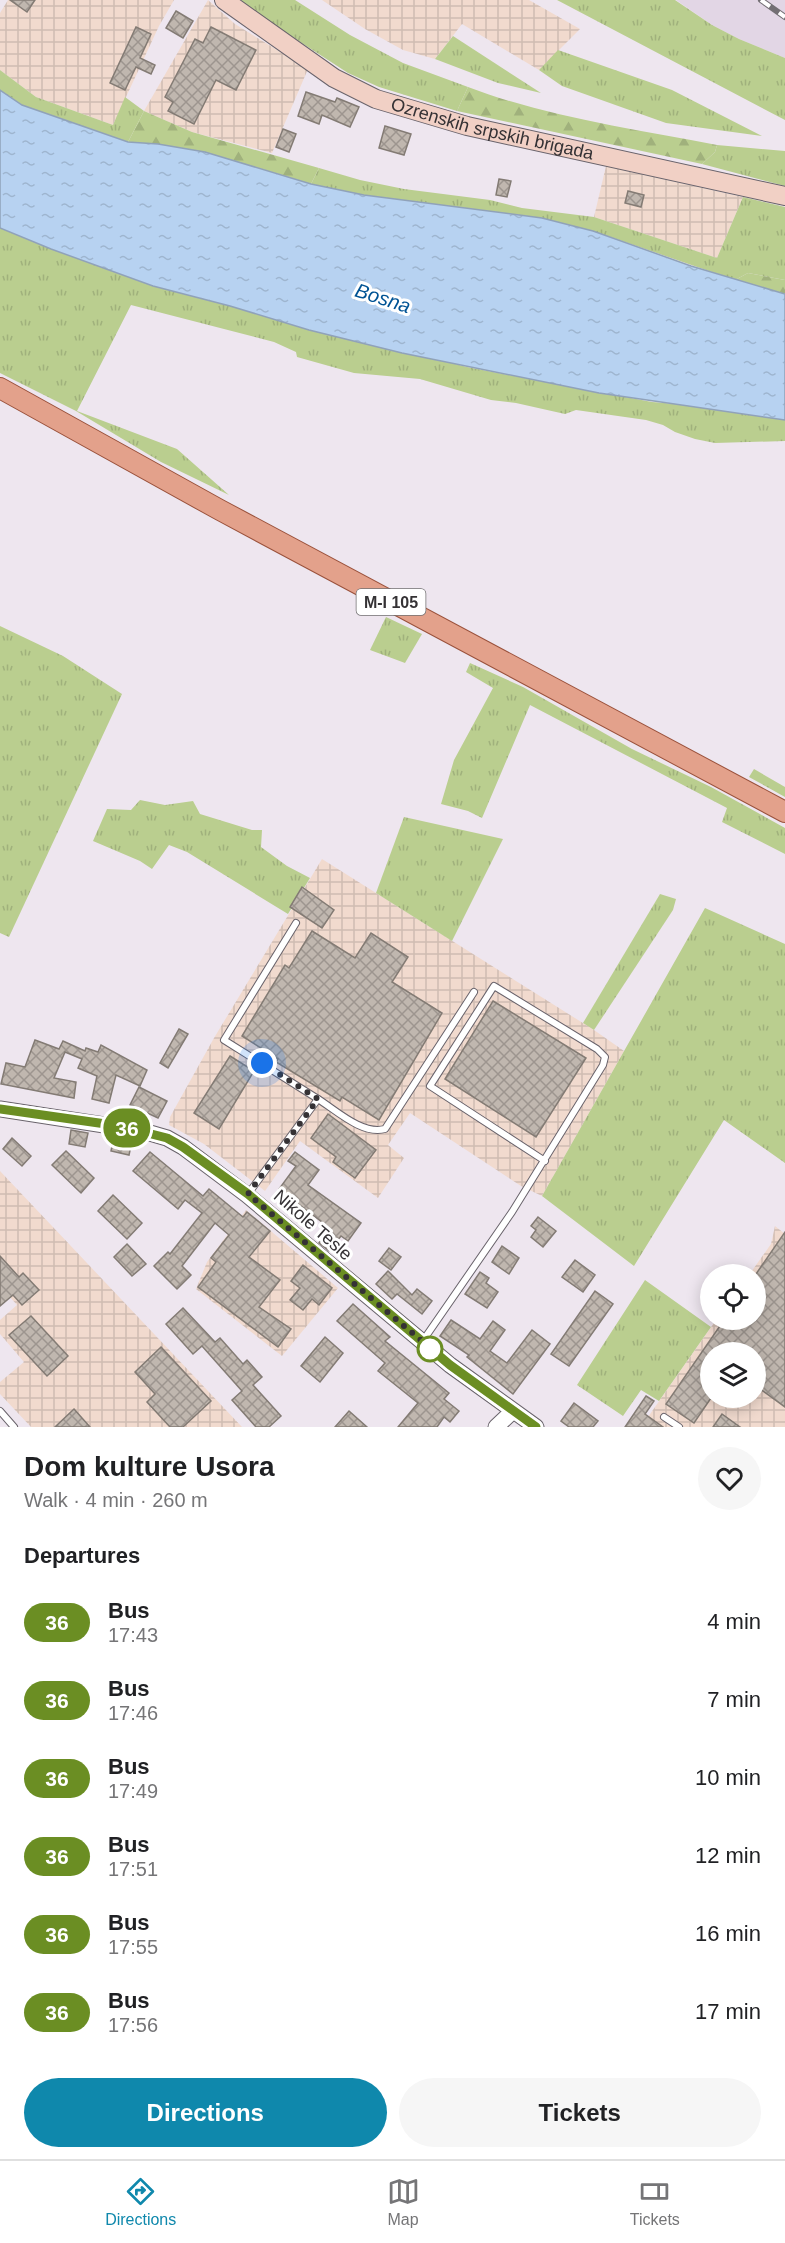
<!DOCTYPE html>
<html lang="en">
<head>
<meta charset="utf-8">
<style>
  :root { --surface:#fff; --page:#f6f6f6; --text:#202124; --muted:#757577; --line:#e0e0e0; --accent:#0f88ac }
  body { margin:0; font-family:Helvetica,sans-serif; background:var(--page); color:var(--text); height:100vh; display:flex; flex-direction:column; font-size:22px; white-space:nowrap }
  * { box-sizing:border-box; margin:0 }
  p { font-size:20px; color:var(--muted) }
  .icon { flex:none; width:33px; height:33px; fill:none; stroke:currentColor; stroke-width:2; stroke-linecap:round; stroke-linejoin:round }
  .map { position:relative; height:1427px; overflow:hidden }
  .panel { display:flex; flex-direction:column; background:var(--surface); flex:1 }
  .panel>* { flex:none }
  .badge { padding:0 12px; border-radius:20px; font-size:21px; line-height:39px }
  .controls { position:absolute; left:700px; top:1264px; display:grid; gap:12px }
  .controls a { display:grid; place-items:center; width:66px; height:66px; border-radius:50%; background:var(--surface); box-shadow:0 3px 15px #0003; font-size:30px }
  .you { position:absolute; width:30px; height:30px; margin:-15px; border:4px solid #fff; border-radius:50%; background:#1a73e8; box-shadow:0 0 0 9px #1a73e833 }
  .map>.badge { position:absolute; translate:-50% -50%; box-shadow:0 0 0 3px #fff }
  h2 { padding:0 24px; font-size:22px; line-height:54px }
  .round { display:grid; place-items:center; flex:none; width:63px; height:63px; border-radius:32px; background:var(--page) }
  .headline { display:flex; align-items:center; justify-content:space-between; height:102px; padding:0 24px }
  h1 { font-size:28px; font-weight:600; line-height:45px }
  .cta { display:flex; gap:12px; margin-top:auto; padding:12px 24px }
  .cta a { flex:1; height:69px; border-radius:36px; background:var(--accent); color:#fff; font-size:24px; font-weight:600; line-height:69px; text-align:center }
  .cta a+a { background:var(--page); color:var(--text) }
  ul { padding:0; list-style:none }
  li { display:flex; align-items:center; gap:18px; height:78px; padding:0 24px }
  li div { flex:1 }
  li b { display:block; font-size:22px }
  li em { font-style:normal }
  li .badge { min-width:66px; font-weight:700; text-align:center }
  .menu { display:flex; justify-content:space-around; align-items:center; height:84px; border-top:2px solid var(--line); background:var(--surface); font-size:16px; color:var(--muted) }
  .menu a { display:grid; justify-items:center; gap:3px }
  .menu .active { color:var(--accent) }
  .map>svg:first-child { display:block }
  .built { fill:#e2d6e5 }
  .industrial { fill:url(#industrial-grid); fill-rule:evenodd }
  .grass { fill:url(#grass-tufts) }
  .forest { fill:url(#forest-firs) }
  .water { fill:url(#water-ripples); stroke:#90a2b9; stroke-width:1.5 }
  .building { fill:url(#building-cross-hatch); stroke:#837b74; stroke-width:1.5 }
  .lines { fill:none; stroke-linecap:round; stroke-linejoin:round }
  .service-casing { stroke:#69636b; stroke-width:8 }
  .tertiary-casing { stroke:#69636b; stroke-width:17 }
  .secondary-casing { stroke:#69636b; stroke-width:20 }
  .primary-casing { stroke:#9a513b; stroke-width:22 }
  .service { stroke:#fff; stroke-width:6 }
  .tertiary { stroke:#fff; stroke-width:15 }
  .secondary { stroke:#f1d0c5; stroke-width:18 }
  .primary { stroke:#e3a18b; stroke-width:20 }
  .rail-casing { stroke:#736f74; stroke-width:6 }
  .rail { stroke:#fff; stroke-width:4; stroke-dasharray:11; stroke-linecap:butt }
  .line-casing { stroke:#fff; stroke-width:14 }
  .line { stroke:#6b8e23; stroke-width:9 }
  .walk { stroke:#353235; stroke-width:6; stroke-dasharray:0 10.8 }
  .stop-dot { fill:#fff; stroke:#6b8e23; stroke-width:3 }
  .labels { text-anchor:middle; stroke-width:6; stroke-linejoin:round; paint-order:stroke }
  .shield { fill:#fff; stroke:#727072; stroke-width:1.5 }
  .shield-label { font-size:16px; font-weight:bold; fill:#353235 }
  .street-label { font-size:18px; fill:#353235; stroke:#fff }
  .water-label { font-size:20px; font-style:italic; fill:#005394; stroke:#fff }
</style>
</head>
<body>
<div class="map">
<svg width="785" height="1427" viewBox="0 0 785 1427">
  <defs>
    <pattern id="industrial-grid" width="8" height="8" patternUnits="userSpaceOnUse" patternTransform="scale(1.5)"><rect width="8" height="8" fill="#f1dace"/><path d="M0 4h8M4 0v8" fill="none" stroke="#cfbcb2"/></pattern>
    <pattern id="grass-tufts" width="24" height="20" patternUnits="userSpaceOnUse" patternTransform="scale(1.5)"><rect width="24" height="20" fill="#bace8f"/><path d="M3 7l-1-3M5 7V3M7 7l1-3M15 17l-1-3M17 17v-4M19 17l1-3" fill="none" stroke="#a0b17c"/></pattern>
    <pattern id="forest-firs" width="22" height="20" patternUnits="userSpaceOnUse" patternTransform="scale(1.5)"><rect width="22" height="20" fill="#bace8f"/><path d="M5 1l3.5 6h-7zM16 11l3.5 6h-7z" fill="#a0b17c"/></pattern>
    <pattern id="water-ripples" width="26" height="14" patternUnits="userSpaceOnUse" patternTransform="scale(1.5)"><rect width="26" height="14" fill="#b7d2f1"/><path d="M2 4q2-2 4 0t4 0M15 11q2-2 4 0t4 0" fill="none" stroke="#9eb5cf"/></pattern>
    <pattern id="building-cross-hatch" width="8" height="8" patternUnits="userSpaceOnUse" patternTransform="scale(1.5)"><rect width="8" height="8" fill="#c0b7af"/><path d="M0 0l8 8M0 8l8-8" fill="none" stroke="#9d958f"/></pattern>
  </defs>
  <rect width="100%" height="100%" fill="#eee6ef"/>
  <path class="built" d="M676 0H785V58L739 39 712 25Z"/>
  <g class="industrial">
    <path d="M8 0H174L159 26 113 125 36 97 0 70V13Z"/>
    <path d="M208 0 235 24 308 69 272 153 192 132 144 111Z"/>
    <path d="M322 0H529L580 29 539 70 462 24 435 59 403 50 365 29Z"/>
    <path d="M606 166 743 197 717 258 594 217Z"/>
    <path d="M322 859 594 1030 624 1051 542 1196 521 1186 410 1113 388 1145 404 1158 378 1198 300 1141 265 1191 204 1144 169 1125 170 1117 214 1038Z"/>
    <path d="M0 1171 242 1427H31L0 1394V1382L24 1362 0 1334V1320L17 1305 0 1286Z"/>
    <path d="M246 1210 338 1288 282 1356 196 1289 207 1262Z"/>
    <path d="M775 1226 785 1234V1427H641L716 1320H756V1275H749L771 1244ZM711 1353H756V1398H711Z"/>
  </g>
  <g class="grass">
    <path d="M242 0H295L350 35 403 63 468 87 457 111 379 87 348 73 240 3Z"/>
    <path d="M557 0H675L712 25 739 39 785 58V120Z"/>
    <path d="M453 36 541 93 498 83 435 59Z"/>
    <path d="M558 50 672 90 762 136 666 123 562 86 539 70Z"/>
    <path d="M0 70 36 97 113 125 125 97 144 111 128 142 22 105 0 90Z"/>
    <path d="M717 145 785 151V186L702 164 715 152Z"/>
    <path d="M319 168 360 180 404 189 490 200 522 208 594 217 717 258 743 197 785 207V280L748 273 735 280 593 231 542 218 364 195 311 184Z"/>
    <path d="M0 228 51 249 153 286 467 367 652 402 689 405 785 420V441L715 443 695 439 675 432 663 425 646 420 576 410 565 414 516 403 491 400 420 379 354 373 297 357 296 352 274 342 131 305 77 411 177 449 229 495 161 462 76 411 0 373Z"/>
    <path d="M386 617 422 634 405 663 370 650Z"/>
    <path d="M0 626 63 656 122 694 9 937 0 933Z"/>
    <path d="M470 663 523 687 632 749 711 787 785 828V854L722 822 727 808 530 705 482 818 468 811 441 804 454 760 493 688 466 672Z"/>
    <path d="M754 769 785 787V797L749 777Z"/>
    <path d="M140 800 165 805 193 801 200 814 252 830H262L261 847 287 866 310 878 288 914 187 852 169 845 152 869 140 861 93 841 107 809 131 810Z"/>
    <path d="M404 817 503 839 452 941 376 893Z"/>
    <path d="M660 894 676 899 673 910 594 1030 583 1023Z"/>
    <path d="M705 908 785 944V1163L724 1120 634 1266 542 1196Z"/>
    <path d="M645 1280 711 1327 659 1401 641 1390 623 1416 577 1385Z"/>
  </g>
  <g class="forest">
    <path d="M468 87C547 117 634 129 717 145L715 152 702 164 457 111Z"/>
    <path d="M144 111 192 132 319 168 311 184C251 166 192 146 128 142Z"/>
    <path d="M748 273 785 280V294L735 280Z"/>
  </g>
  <path class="water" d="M0 90 22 105 128 142 158 144 205 152 311 184 364 195 542 218 593 231 691 266 785 294V420L599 393 402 353 309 330 230 306 153 286 51 249 0 228Z"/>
  <g class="building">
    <path d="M10 0H35L27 12Z"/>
    <path d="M176 11 193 21 183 38 166 28Z"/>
    <path d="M136 27 151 34 140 58 155 65 151 74 136 67 125 90 110 83Z"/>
    <path d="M211 27 256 50 236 90 216 80 194 124 168 111 173 102 165 97 195 39 203 43Z"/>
    <path d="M306 92 335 102 337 98 359 107 350 127 322 115 319 124 298 116Z"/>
    <path d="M385 126 411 134 404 155 379 148Z"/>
    <path d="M283 129 296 134 289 152 276 147Z"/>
    <path d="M499 179 511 181 507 197 496 195Z"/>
    <path d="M628 191 644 195 641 207 625 203Z"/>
    <path d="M302 887 334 910 322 928 290 907Z"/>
    <path d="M312 931 355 958 371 933 408 957 392 982 442 1013 379 1120 342 1097 340 1101 276 1062 278 1059 242 1036 285 965 289 968Z"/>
    <path d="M493 1001 586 1058 536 1137 445 1079Z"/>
    <path d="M179 1029 188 1034 168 1068 160 1063Z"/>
    <path d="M35 1040 59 1049 63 1041 85 1051 86 1048 98 1052 101 1045 147 1070 140 1086 116 1075 109 1103 92 1099 97 1076 78 1068 82 1059 65 1052 54 1078 76 1082 74 1098 1 1084 6 1063 25 1067Z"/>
    <path d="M230 1056 254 1071 219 1129 194 1113Z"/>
    <path d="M139 1087 167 1101 158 1118 130 1105Z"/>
    <path d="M328 1114 376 1150 355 1178 333 1162 336 1157 311 1138Z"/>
    <path d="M71 1130 88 1133 85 1147 69 1144Z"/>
    <path d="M114 1137 132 1141 129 1155 111 1151Z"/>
    <path d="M12 1138 31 1156 22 1166 3 1149Z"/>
    <path d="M66 1151 94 1178 81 1193 52 1165Z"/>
    <path d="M150 1152 203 1196 209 1189 243 1217 247 1212 270 1231 249 1257 280 1280 259 1307 291 1329 278 1347 198 1287 216 1262 211 1258 229 1235 215 1223 182 1266 191 1275 177 1289 154 1266 168 1252 170 1254 202 1213 185 1200 178 1209 133 1171Z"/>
    <path d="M295 1152 319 1170 308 1185 361 1223 348 1241 341 1236 329 1251 319 1243 331 1229 279 1189 296 1166 288 1161Z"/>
    <path d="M113 1195 142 1223 127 1239 98 1211Z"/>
    <path d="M538 1217 556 1231 543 1247 531 1237 536 1230 531 1226Z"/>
    <path d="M785 1232V1407L756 1386V1353H711V1398L694 1423 666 1404 724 1320H756V1274Z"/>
    <path d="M127 1244 146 1264 132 1276 114 1257Z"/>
    <path d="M502 1246 519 1258 509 1274 492 1262Z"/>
    <path d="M389 1248 401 1257 391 1270 379 1261Z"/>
    <path d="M0 1256 19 1277 23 1273 39 1290 22 1305 13 1295 0 1306Z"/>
    <path d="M575 1260 595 1275 583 1292 562 1277Z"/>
    <path d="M303 1265 332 1288 319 1305 312 1299 303 1310 290 1300 300 1288 291 1281Z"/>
    <path d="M388 1271 412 1295 417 1289 432 1301 422 1314 397 1294 392 1299 376 1284Z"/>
    <path d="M480 1272 489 1278 486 1283 498 1292 487 1308 465 1294Z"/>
    <path d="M595 1291 613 1304 569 1366 551 1354Z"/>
    <path d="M353 1304 390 1337 385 1341 449 1393 444 1399 459 1411 450 1422 444 1417 437 1427H398L418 1403 378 1371 385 1363 337 1321Z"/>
    <path d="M183 1308 215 1342 220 1338 243 1364 247 1360 262 1377 253 1385 281 1416 269 1427H256L232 1400 242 1391 202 1346 193 1354 166 1324Z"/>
    <path d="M31 1316 68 1356 47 1376 9 1335Z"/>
    <path d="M451 1320 480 1339 493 1321 505 1330 490 1351 507 1363 532 1330 550 1344 513 1394 467 1357 469 1355 440 1336Z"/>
    <path d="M325 1337 343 1353 320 1382 301 1366Z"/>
    <path d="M161 1347 211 1401 183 1427H170L147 1402 155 1394 135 1372Z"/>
    <path d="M646 1396 654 1401 645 1414 663 1427H625Z"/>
    <path d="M574 1403 598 1421 593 1427H569L561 1421Z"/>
    <path d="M74 1409 90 1427H55Z"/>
    <path d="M349 1411 367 1427H335Z"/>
    <path d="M722 1414 740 1427H713Z"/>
  </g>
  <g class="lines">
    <defs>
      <g id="service">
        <path d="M296 923 224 1040 318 1099"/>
        <path d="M248 1194 318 1099C337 1111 362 1135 385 1129L474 992"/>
        <path d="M422 1342 512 1212 603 1065 605 1057 597 1049 494 986 430 1086 545 1161"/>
        <path d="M0 1411 14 1427"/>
        <path d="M664 1417 679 1427"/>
      </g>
      <g id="tertiary">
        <path d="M0 1109 143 1131 167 1138 183 1147 247 1195 450 1365 536 1427"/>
        <path d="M496 1427 513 1411"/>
      </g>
      <g id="secondary">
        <path id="s1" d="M224 0 334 78 376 99 467 126 785 196"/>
      </g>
      <path id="primary" d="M0 388 220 510 785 812"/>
    </defs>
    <use href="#service" class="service-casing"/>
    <use href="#tertiary" class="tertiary-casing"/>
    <use href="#secondary" class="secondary-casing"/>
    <use href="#primary" class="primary-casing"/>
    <use href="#service" class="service"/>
    <use href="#tertiary" class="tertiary"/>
    <use href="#secondary" class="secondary"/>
    <use href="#primary" class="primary"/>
    <defs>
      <path id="rail" d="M761 0 785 17"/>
    </defs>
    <use href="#rail" class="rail-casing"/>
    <use href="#rail" class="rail"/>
  </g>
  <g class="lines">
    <defs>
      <path id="line" d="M0 1109 120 1126 167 1138 183 1147 248 1194 450 1365 536 1427"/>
    </defs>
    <use href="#line" class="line-casing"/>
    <use href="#line" class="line"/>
    <path class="walk" d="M262 1063 318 1099 248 1194 436 1353 430 1349"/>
  </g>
  <circle class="stop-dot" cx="430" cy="1349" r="12"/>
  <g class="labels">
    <rect class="shield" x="356.5" y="589" width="69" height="26" rx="4.5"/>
    <g class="shield-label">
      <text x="391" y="608">M-I 105</text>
    </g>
    <g class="street-label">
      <text dy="6" stroke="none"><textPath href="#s1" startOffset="302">Ozrenskih srpskih brigada</textPath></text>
      <text transform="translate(313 1225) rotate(41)" y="6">Nikole Tesle</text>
    </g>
    <g class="water-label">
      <text transform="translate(383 298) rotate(18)" y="7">Bosna</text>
    </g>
  </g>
</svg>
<div class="controls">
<a><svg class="icon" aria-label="locate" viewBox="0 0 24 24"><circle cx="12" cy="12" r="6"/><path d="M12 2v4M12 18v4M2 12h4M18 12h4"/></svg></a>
<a><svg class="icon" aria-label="layers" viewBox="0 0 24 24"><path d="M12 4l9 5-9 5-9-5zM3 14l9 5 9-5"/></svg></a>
</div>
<div class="you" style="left:262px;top:1063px"></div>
<b class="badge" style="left:127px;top:1128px;background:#6b8e23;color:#fff">36</b>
</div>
<section class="panel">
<div class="headline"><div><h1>Dom kulture Usora</h1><p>Walk · 4 min · 260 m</p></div><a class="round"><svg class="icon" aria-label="heart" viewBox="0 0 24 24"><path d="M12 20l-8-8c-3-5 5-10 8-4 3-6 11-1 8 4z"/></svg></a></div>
<h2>Departures</h2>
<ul>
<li><span class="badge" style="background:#6b8e23;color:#fff">36</span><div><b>Bus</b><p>17:43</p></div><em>4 min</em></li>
<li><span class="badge" style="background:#6b8e23;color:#fff">36</span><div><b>Bus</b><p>17:46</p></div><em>7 min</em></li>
<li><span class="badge" style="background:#6b8e23;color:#fff">36</span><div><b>Bus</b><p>17:49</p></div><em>10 min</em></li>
<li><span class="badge" style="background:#6b8e23;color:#fff">36</span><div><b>Bus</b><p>17:51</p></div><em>12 min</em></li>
<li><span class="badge" style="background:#6b8e23;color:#fff">36</span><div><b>Bus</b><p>17:55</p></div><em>16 min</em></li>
<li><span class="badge" style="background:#6b8e23;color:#fff">36</span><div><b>Bus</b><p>17:56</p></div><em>17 min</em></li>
</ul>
<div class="cta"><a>Directions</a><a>Tickets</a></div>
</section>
<nav class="menu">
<a class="active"><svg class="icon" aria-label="directions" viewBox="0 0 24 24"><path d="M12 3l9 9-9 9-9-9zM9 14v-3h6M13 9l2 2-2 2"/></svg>Directions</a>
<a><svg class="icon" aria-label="map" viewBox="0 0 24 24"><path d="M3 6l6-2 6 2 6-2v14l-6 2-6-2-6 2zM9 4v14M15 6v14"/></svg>Map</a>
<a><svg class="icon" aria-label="tickets" viewBox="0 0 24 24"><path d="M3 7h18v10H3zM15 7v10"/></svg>Tickets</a>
</nav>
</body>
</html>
